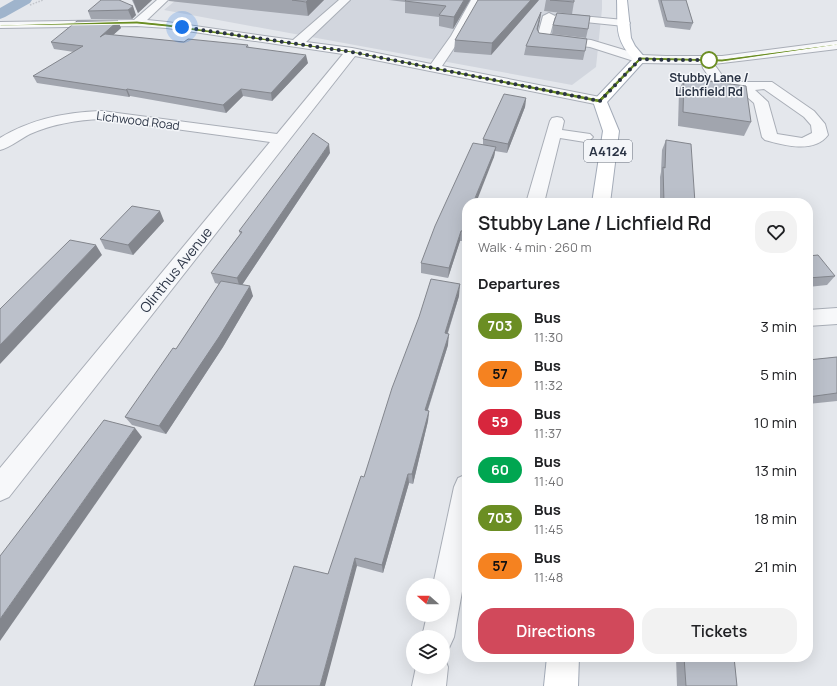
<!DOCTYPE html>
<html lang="en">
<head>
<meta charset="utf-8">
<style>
  :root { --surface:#fff; --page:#f2f2f2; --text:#202124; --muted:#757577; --accent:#d1495b }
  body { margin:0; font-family:Manrope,sans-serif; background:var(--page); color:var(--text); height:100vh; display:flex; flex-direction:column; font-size:15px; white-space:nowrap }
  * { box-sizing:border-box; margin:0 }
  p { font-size:13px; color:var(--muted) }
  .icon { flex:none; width:22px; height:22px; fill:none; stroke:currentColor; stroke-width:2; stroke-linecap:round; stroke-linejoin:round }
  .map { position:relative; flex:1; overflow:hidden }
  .panel { position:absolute; left:462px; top:198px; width:351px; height:464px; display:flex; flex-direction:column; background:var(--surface); border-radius:16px; box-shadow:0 4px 16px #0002 }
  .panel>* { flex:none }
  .badge { padding:0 8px; border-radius:13px; font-size:14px; line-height:26px }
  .needle { width:26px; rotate:291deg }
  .tools { position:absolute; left:406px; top:578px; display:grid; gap:8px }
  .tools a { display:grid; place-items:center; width:44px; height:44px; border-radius:50%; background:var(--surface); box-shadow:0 4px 16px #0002; font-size:20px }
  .you { position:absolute; width:20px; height:20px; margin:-10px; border:3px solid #fff; border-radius:50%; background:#1a73e8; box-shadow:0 0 0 6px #1a73e833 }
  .map>.badge { position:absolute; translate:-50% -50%; box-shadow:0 0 0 2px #fff }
  h2 { padding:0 16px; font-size:15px; line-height:36px }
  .round { display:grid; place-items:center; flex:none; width:42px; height:42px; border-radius:16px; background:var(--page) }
  .summary { display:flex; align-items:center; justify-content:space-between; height:68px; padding:0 16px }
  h1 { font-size:19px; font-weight:600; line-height:30px }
  .button { display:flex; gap:8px; margin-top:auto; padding:8px 16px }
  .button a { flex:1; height:46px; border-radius:16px; background:var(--accent); color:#fff; font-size:16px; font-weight:600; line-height:46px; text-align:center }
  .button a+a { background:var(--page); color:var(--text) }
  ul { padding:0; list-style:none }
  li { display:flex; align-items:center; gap:12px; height:48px; padding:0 16px }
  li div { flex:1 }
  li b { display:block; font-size:15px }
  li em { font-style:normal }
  li .badge { min-width:44px; font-weight:700; text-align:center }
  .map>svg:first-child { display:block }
  .built { fill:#d2d6de }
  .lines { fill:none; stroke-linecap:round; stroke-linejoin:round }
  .canal { fill:#9fb4cc; fill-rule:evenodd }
  .minor-casing { stroke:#a9aeb7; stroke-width:2 }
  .major-casing { stroke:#a3abb8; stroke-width:2 }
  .path { stroke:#c2c5cb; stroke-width:1.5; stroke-dasharray:1.5 1.5; stroke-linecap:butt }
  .minor { fill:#f7f8fa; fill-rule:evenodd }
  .major { fill:#fff; fill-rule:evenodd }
  .wall { fill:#a1a5ae }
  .shaded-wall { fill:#83868d }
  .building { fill:#bbc0ca; stroke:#83868d }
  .line { fill:#6b8e23; stroke:#fff }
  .walk { stroke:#2b3445; stroke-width:4; stroke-dasharray:0 7.2 }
  .stop-dot { fill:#fff; stroke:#6b8e23; stroke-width:2 }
  .labels { text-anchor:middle; stroke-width:3; stroke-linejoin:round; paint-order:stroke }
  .far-stop-label { font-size:12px; font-weight:bold; fill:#2b3445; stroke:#f4f6f9 }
  .far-street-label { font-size:12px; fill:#2b3445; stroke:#f4f6f9 }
  .shield { fill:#f4f6f9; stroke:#676e7b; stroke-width:1 }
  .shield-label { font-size:13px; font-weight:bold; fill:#2b3445 }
  .street-label { font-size:14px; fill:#2b3445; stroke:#f4f6f9 }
</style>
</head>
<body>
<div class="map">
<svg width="837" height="686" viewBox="0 0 837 686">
  <rect width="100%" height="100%" fill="#e4e7ec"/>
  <path class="built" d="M176 0H602V9L596 67 572 85 164 10Z"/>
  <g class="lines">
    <path class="canal" d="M14 0H32L30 3 5 17 0 19V8Z"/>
    <defs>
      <g id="minor">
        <path d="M157 0H168L147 20 167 22 293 40 339 0H350L306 42 352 48 431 64 451 36 471 0H508L512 3 507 6 480 4 462 36 442 66 600 97 605 98 607 101 605 104 600 105 355 56 9 497 0 501V468L270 142 102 119C77 120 53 124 30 134 20 139 11 147 0 150V138C31 119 66 112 102 111L277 134 343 54 167 28 137 26 0 28V22L134 20Z"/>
        <path d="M549 13 555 16 550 35 591 40 641 55 666 56H722L837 41V49L714 64 724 78 743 82H772L814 111 825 124 828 135C814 154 783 145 765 140L762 137 754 103 738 89 714 84 703 68 702 64 640 63 590 47 539 41 537 38 543 16ZM764 89 804 117 811 125 812 133 802 138 777 134 768 102 755 90Z"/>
        <path d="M560 14 624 20 628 21 630 23 628 25 624 26 556 19 554 17 556 15Z"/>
        <path d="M557 117 562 118 564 121 562 130 590 134 593 137 590 140 585 142 560 138 544 203H526L550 121 552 118Z"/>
        <path d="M837 308V324L808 326V310Z"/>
        <path d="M467 474V563L454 637 449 648 443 651V637H422L427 615H443V585H433L454 487 458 478Z"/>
        <path d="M443 655 448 667 446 686H412L416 667H443Z"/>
      </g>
      <g id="major">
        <path d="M617 0H627L631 38 635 46 646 59 607 102 619 131 610 203H592L603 131 593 101 633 59C614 38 618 26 617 0Z"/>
        <path d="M547 657H579L578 686H544Z"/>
      </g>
    </defs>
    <use href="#minor" class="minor-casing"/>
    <use href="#major" class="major-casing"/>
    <path class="path" d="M30 5 43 0"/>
    <use href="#minor" class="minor"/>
    <use href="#major" class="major"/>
  </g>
  <g class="wall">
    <path d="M119 0 136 15 132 19H91L88 11Z"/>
    <path d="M132 0H152L138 13Z"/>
    <path d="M169 0H324L308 16 169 1Z"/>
    <path d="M389 0H470L453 29 439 26V17L405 13V2Z"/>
    <path d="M539 0 491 55 454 52 455 40Z"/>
    <path d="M546 0H574V2L572 14 544 11Z"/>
    <path d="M658 0H686L693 23 690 30 665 27Z"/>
    <path d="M541 12 537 30 539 33 585 51 583 60 524 55 526 46Z"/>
    <path d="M118 21 121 28 113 35 184 42 248 45 249 48 308 63 272 101 243 96 226 113 130 96 129 97 37 83 33 76 74 52 54 49 51 42Z"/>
    <path d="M553 25 588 29 586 38 552 34Z"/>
    <path d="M684 78 751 122 744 136 678 126 679 91Z"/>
    <path d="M526 98 525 107 507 153 495 151 494 157 467 203V227L462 241H460L448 278 421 273V263L483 145V139Z"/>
    <path d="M666 140 695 203H660V177L661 172 662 150Z"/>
    <path d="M330 153 242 285 253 296 223 347 166 434 132 425 125 417 176 349 219 284 215 283 211 273 240 234 239 231Z"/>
    <path d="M164 221 133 255 105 249 100 239Z"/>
    <path d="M808 256 835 276 827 285 808 287Z"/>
    <path d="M459 296 448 333V345L428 410 429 411 428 421 413 484 409 483 383 573 357 566 328 574 364 477 419 317Z"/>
    <path d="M837 357V401L808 404V360Z"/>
    <path d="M676 657H734L737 686H677Z"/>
  </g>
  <g class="shaded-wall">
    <path d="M133 0H152L138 13Z"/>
    <path d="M308 0H324L308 16 306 2Z"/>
    <path d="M464 0H470L453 29 454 17Z"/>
    <path d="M531 0H539L491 55 492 43Z"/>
    <path d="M133 6 136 15 132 19 128 10Z"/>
    <path d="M541 12 540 20 536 38 537 29Z"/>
    <path d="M118 21 121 28 103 44 100 37Z"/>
    <path d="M306 55 308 63 272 101 271 93Z"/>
    <path d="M127 89 130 96 129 97 126 90Z"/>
    <path d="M241 89 243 96 226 113 223 105Z"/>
    <path d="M526 98 525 107 507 153 508 144Z"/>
    <path d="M329 144 330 153 240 288 237 278Z"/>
    <path d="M496 147 494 157 476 203H473Z"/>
    <path d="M160 211 164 221 133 255 128 245Z"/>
    <path d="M467 219V227L462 241V231Z"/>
    <path d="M461 231 460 241 448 278 449 268Z"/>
    <path d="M96 245 102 255 0 364V345Z"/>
    <path d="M460 284 459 296 444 344 445 333Z"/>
    <path d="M250 286 253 296 223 347 166 434 159 426Z"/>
    <path d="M449 334 448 345 424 421 425 410Z"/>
    <path d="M429 411 428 421 413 484 412 474Z"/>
    <path d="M135 428 142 437 0 641V619Z"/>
    <path d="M408 474 409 483 383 573 382 565Z"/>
    <path d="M355 558 357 566 325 686H320Z"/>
  </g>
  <g class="building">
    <path d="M101 0H119L133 6 128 10 88 11Z"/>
    <path d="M292 0H308L306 2Z"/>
    <path d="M406 0H464L454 17 439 15 446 6 405 1Z"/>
    <path d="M478 0H531L492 43 455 40Z"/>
    <path d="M550 0H574V2Z"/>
    <path d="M661 0H686L693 23 667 21Z"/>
    <path d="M541 12 537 29 539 33 587 39 585 51 526 46Z"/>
    <path d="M557 13 590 16 588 29 553 25Z"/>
    <path d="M77 21H118L100 37 105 34 184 42 188 39 248 45 246 47 306 55 271 93 241 89 223 105 127 89 126 90 33 76 83 46 51 42Z"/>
    <path d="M684 78 746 86 751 122 683 112Z"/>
    <path d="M504 94 526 98 508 144 483 139Z"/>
    <path d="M313 133 329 144 237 278 211 273 242 232 239 231Z"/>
    <path d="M666 140 691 144 695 203H664L663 167 665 168Z"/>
    <path d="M473 143 496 147 473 203H467V219L462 231H461L449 268 421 263 435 226Z"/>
    <path d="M132 206 160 211 128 245 100 239Z"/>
    <path d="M70 240 96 245 0 345V309Z"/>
    <path d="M818 255 835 276 808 278V256Z"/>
    <path d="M431 279 460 284 445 333 449 334 425 410 429 411 412 474H408L382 565 355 558 320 686H254L294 566 328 574 361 476 364 477 392 388 419 317Z"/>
    <path d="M221 281 250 286 219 337 159 426 125 417 173 348 176 349Z"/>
    <path d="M837 357V393L808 397V360Z"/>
    <path d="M104 420 135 428 0 619V556Z"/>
    <path d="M684 657H734L737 686H686Z"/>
  </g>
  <path class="line" d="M137 21 167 24 352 51 599 99 640 57 722 59 837 44V45L722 62 641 60 600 103 352 53 167 27 137 24 0 26V25Z"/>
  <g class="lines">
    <path class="walk" d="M182 27 352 52 600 101 640 59 666 60H709"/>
  </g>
  <circle class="stop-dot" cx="709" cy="60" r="8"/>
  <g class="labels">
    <g class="far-stop-label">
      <text x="709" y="82">Stubby Lane /<tspan x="709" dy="14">Lichfield Rd</tspan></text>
    </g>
    <g class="far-street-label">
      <text transform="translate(138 121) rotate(7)" y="4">Lichwood Road</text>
    </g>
    <rect class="shield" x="584" y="140" width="48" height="22" rx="3"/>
    <g class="shield-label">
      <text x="608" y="156">A4124</text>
    </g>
    <g class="street-label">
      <text transform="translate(176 270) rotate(-51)" y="5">Olinthus Avenue</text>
    </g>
  </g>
</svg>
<div class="tools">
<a><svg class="needle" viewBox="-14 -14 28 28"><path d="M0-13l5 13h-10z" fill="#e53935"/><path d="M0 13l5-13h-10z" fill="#757577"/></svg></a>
<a><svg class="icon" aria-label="layers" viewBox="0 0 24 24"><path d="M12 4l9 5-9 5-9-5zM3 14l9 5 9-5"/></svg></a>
</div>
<div class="you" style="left:182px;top:27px"></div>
<section class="panel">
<div class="summary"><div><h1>Stubby Lane / Lichfield Rd</h1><p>Walk · 4 min · 260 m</p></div><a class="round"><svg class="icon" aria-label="heart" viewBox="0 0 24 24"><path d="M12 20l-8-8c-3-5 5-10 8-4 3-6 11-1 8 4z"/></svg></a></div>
<h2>Departures</h2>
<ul>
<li><span class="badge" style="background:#6b8e23;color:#fff">703</span><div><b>Bus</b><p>11:30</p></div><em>3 min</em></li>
<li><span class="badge" style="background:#f58220;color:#111">57</span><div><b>Bus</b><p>11:32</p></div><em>5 min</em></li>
<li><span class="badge" style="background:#d7263d;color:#fff">59</span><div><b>Bus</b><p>11:37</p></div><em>10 min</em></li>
<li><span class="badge" style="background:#00a651;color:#fff">60</span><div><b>Bus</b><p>11:40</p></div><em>13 min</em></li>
<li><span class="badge" style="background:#6b8e23;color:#fff">703</span><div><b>Bus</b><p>11:45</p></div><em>18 min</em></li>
<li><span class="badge" style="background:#f58220;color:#111">57</span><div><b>Bus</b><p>11:48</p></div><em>21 min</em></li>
</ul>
<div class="button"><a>Directions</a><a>Tickets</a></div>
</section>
</div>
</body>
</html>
